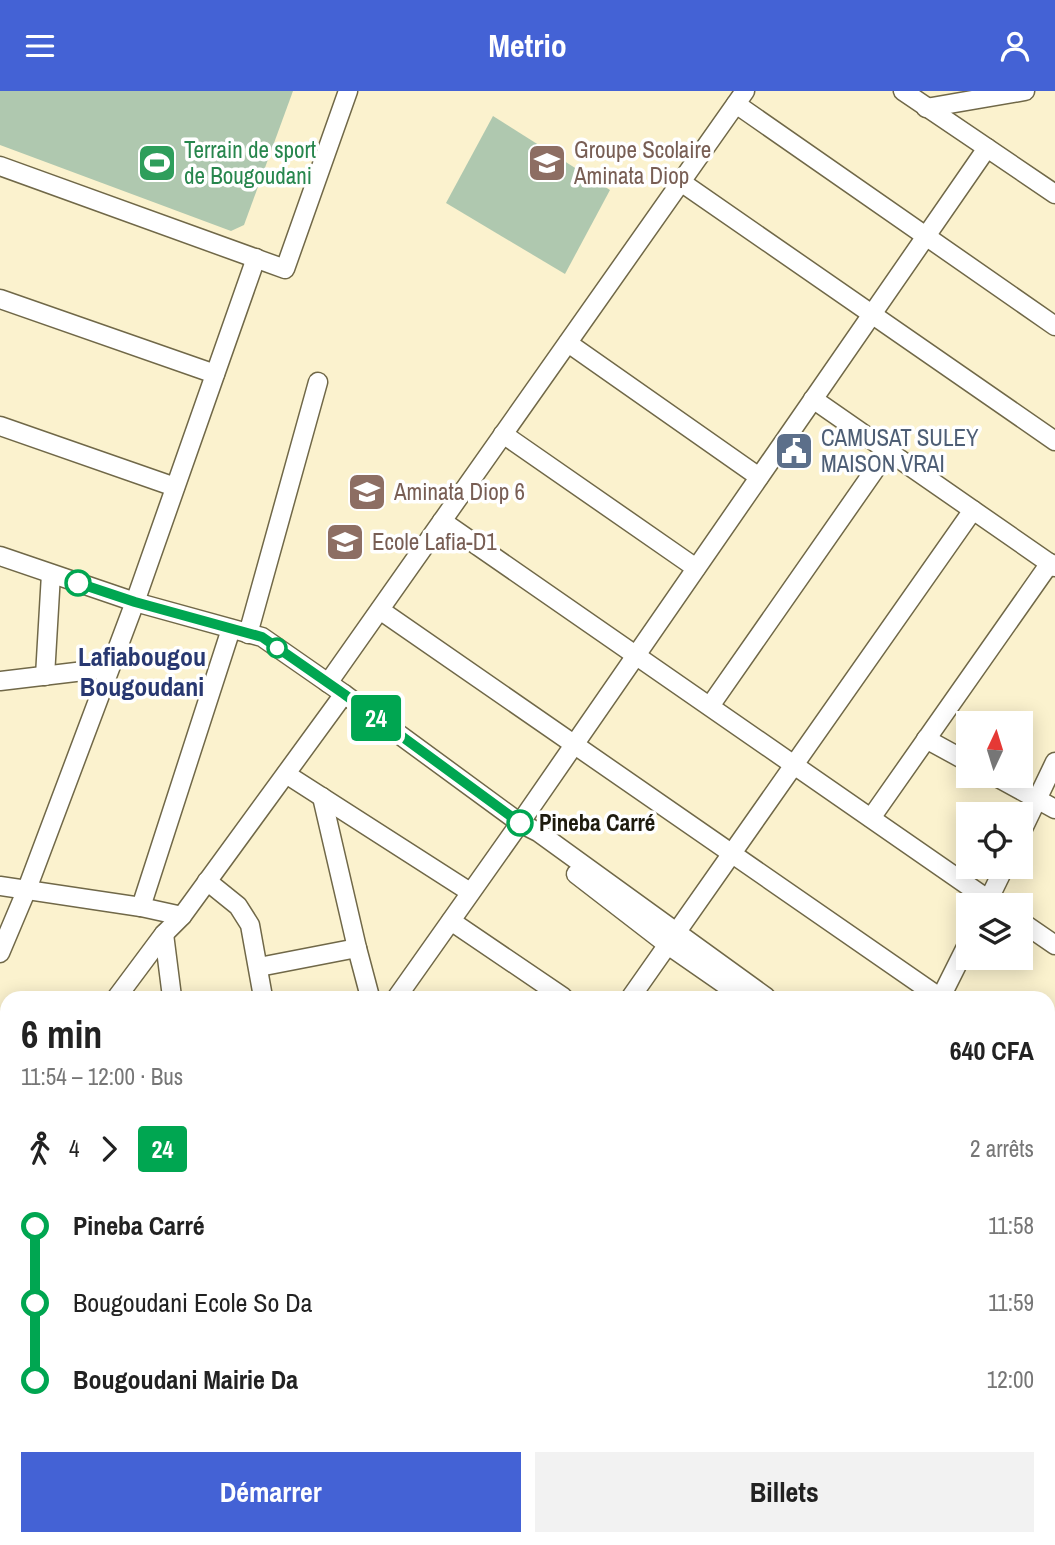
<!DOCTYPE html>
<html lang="fr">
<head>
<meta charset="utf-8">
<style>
  :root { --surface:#fff; --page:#f2f2f2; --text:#222; --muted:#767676; --accent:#4462d5 }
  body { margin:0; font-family:"Archivo Narrow",sans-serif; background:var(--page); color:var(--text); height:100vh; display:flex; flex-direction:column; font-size:26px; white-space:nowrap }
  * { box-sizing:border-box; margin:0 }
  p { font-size:23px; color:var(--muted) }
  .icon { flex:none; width:38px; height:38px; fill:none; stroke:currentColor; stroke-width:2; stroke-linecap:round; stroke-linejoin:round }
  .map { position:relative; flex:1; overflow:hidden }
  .details { position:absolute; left:0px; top:900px; width:1055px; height:555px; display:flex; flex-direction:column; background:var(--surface); border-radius:21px 21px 0 0; box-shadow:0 4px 18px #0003 }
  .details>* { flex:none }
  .badge { padding:0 14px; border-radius:5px; font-size:24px; line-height:46px }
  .needle { width:46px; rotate:4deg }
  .tools { position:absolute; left:956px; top:620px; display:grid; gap:14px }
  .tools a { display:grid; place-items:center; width:77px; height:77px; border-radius:0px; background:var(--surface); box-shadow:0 4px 18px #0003; font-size:35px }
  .map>.badge { position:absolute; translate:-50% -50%; box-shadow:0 0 0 4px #fff }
  .legs { display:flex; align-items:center; gap:10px; height:77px; padding:0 21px; font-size:23px }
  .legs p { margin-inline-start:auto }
  .headline { display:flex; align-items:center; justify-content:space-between; height:119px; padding:0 21px }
  h1 { font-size:38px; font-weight:800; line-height:52px }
  .cta { display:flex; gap:14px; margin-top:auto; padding:14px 21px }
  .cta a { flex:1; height:80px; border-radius:0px; background:var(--accent); color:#fff; font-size:28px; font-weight:800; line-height:80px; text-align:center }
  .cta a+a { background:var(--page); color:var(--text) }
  ul { padding:0 21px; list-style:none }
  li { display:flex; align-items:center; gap:24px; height:77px; font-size:26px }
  li i { display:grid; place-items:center; width:10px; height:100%; margin:0 9px; background:currentColor }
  li i::after { content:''; width:18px; height:18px; margin:-9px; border:5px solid; border-radius:50%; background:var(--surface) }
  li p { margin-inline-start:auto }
  li:first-child i { background:linear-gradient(#0000 50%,currentColor 0) }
  li:last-child i { background:linear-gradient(currentColor 50%,#0000 0) }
  header { display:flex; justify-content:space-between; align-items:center; height:91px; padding:0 21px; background:var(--accent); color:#fff; font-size:32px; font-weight:800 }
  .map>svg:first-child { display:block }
  .park { fill:#afc8af }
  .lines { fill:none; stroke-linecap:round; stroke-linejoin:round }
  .stream { stroke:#a1c9da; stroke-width:3.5 }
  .minor-casing { stroke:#706848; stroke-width:21 }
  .minor { stroke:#fff; stroke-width:18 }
  .line-1-casing { stroke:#fff; stroke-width:16 }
  .line-1 { stroke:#00a651; stroke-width:10 }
  .stop-1-dot { fill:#fff; stroke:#00a651; stroke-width:3.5 }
  .labels { text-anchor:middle; stroke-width:7; stroke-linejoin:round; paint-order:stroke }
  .leisure-label { font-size:23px; fill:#27864d; stroke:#fff; text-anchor:start }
  .education-label { font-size:23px; fill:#785e54; stroke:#fff; text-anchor:start }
  .service-label { font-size:23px; fill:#4e5e75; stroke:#fff; text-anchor:start }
  .stop-label { font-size:23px; font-weight:bold; fill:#1e1b0e; stroke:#fff; text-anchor:start }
  .quarter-label { font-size:26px; font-weight:bold; fill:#283871; stroke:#fff }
</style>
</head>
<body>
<header><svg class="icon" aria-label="menu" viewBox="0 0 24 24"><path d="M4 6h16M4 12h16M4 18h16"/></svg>Metrio<svg class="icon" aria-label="person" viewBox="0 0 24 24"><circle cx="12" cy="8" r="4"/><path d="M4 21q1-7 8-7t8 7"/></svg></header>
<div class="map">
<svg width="1055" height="1454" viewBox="0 0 1055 1454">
  <rect width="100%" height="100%" fill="#fbf2ce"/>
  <g class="park">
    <path d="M0 0H293L244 134 231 140 0 54Z"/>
    <path d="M493 25 610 99 565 183 446 112Z"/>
  </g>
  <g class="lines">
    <path class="stream" d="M663 1454 666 1447"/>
    <defs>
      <g id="minor">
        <path d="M903 0 1055 103"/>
        <path d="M736 13 1055 235"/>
        <path d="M926 17 1025 0"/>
        <path d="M0 75 285 178 348 0"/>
        <path d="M681 91 1055 350"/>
        <path d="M0 208 215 283"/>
        <path d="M568 252 759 386"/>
        <path d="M813 308 1055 476"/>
        <path d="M0 335 175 396"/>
        <path d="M503 343 696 477"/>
        <path d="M442 430 996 814"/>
        <path d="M0 465 135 511 262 546 344 603 520 732 538 741 766 906"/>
        <path d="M380 519 939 906"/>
        <path d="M248 543 318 291"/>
        <path d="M45 585 51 483"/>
        <path d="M0 590 109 577"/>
        <path d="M328 592 745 0"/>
        <path d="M710 615 888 360"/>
        <path d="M926 648 968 671"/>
        <path d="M286 683 470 801"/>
        <path d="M993 684 1055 718"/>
        <path d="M322 706 357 857 370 906"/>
        <path d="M871 727 1050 472"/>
        <path d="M1020 744 1055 671"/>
        <path d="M576 783 668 854 743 906"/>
        <path d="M207 790 238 815 250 834 263 906"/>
        <path d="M0 795 141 816 182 825"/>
        <path d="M986 814 1005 775"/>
        <path d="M141 816 231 538"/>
        <path d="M451 830 563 906"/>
        <path d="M1020 830 1055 854"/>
        <path d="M164 843 172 906"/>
        <path d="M0 862 27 798 135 511 256 167"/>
        <path d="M259 876 357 857"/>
        <path d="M117 906 164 843 182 825 344 603"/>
        <path d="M397 906 520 732 987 57"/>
        <path d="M631 906 973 419"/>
        <path d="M941 906 968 852"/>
        <path d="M0 949H7"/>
        <path d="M1048 982 1055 987"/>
        <path d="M0 1073 7 1062"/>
        <path d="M1048 1106 1055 1110"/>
        <path d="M1048 1220 1055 1224"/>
        <path d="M1048 1365 1055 1356"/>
        <path d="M831 1447 841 1454"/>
        <path d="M1028 1447 1037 1454"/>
        <path d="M502 1454 505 1447"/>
        <path d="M683 1454 686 1447"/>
        <path d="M986 1454 991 1447"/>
      </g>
    </defs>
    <use href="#minor" class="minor-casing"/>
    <use href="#minor" class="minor"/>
  </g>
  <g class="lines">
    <defs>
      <path id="line-1" d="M78 492 135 511 262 546 344 603 520 732"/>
    </defs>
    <use href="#line-1" class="line-1-casing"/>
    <use href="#line-1" class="line-1"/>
  </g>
  <defs>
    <symbol id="stadium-square" viewBox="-11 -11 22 22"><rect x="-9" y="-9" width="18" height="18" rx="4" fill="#2e9e5b" stroke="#fff"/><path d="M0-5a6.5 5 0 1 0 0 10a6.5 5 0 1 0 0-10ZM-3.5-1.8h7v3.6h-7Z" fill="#fff"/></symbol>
    <symbol id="school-square" viewBox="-11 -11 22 22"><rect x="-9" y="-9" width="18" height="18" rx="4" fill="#8d6e63" stroke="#fff"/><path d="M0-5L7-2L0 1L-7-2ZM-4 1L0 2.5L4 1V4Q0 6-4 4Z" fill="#fff"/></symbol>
    <symbol id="civic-square" viewBox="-11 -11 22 22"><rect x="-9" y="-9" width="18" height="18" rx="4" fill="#5c6f8a" stroke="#fff"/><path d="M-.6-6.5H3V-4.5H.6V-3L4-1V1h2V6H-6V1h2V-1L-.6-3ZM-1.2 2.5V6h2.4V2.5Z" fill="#fff"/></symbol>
  </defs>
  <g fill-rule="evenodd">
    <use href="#stadium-square" x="135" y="50" width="44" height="44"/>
    <use href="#school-square" x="525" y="50" width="44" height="44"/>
    <use href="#civic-square" x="772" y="338" width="44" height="44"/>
    <use href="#school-square" x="345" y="379" width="44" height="44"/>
    <use href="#school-square" x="323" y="429" width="44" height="44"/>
  </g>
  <g class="stop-1-dot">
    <circle cx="78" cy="492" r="12"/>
    <circle cx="277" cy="557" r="9"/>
    <circle cx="520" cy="732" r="12"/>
  </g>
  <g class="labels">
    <g class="leisure-label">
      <text x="184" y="67">Terrain de sport<tspan x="184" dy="26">de Bougoudani</tspan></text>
    </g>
    <g class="education-label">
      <text x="574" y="67">Groupe Scolaire<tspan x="574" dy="26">Aminata Diop</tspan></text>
      <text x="394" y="409">Aminata Diop 6</text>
      <text x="372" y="459">Ecole Lafia-D1</text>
    </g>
    <g class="service-label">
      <text x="821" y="355">CAMUSAT SULEY<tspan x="821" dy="26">MAISON VRAI</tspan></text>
    </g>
    <g class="stop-label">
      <text x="539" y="740">Pineba Carré</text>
    </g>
    <g class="quarter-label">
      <text x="142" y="575">Lafiabougou<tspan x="142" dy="30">Bougoudani</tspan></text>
    </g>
  </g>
</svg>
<div class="tools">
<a><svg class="needle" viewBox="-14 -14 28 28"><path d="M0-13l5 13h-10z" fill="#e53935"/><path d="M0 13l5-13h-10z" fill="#767676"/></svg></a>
<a><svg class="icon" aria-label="locate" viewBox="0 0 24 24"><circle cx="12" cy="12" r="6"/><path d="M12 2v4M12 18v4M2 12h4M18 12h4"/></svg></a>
<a><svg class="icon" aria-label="layers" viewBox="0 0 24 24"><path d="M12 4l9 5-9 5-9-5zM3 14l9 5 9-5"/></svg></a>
</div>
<b class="badge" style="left:376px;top:627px;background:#00a651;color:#fff">24</b>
<section class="details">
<div class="headline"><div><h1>6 min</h1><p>11:54 – 12:00 · Bus</p></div><b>640 CFA</b></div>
<div class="legs"><svg class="icon" aria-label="walk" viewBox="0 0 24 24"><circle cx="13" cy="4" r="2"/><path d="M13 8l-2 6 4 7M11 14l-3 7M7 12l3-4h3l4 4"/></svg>4<svg class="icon" aria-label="forward" viewBox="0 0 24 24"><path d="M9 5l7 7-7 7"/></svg><b class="badge" style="background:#00a651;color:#fff">24</b><p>2 arrêts</p></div>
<ul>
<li><i style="color:#00a651"></i><b>Pineba Carré</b><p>11:58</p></li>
<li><i style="color:#00a651"></i><span>Bougoudani Ecole So Da</span><p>11:59</p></li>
<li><i style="color:#00a651"></i><b>Bougoudani Mairie Da</b><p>12:00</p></li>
</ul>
<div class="cta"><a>Démarrer</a><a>Billets</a></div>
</section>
</div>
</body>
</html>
